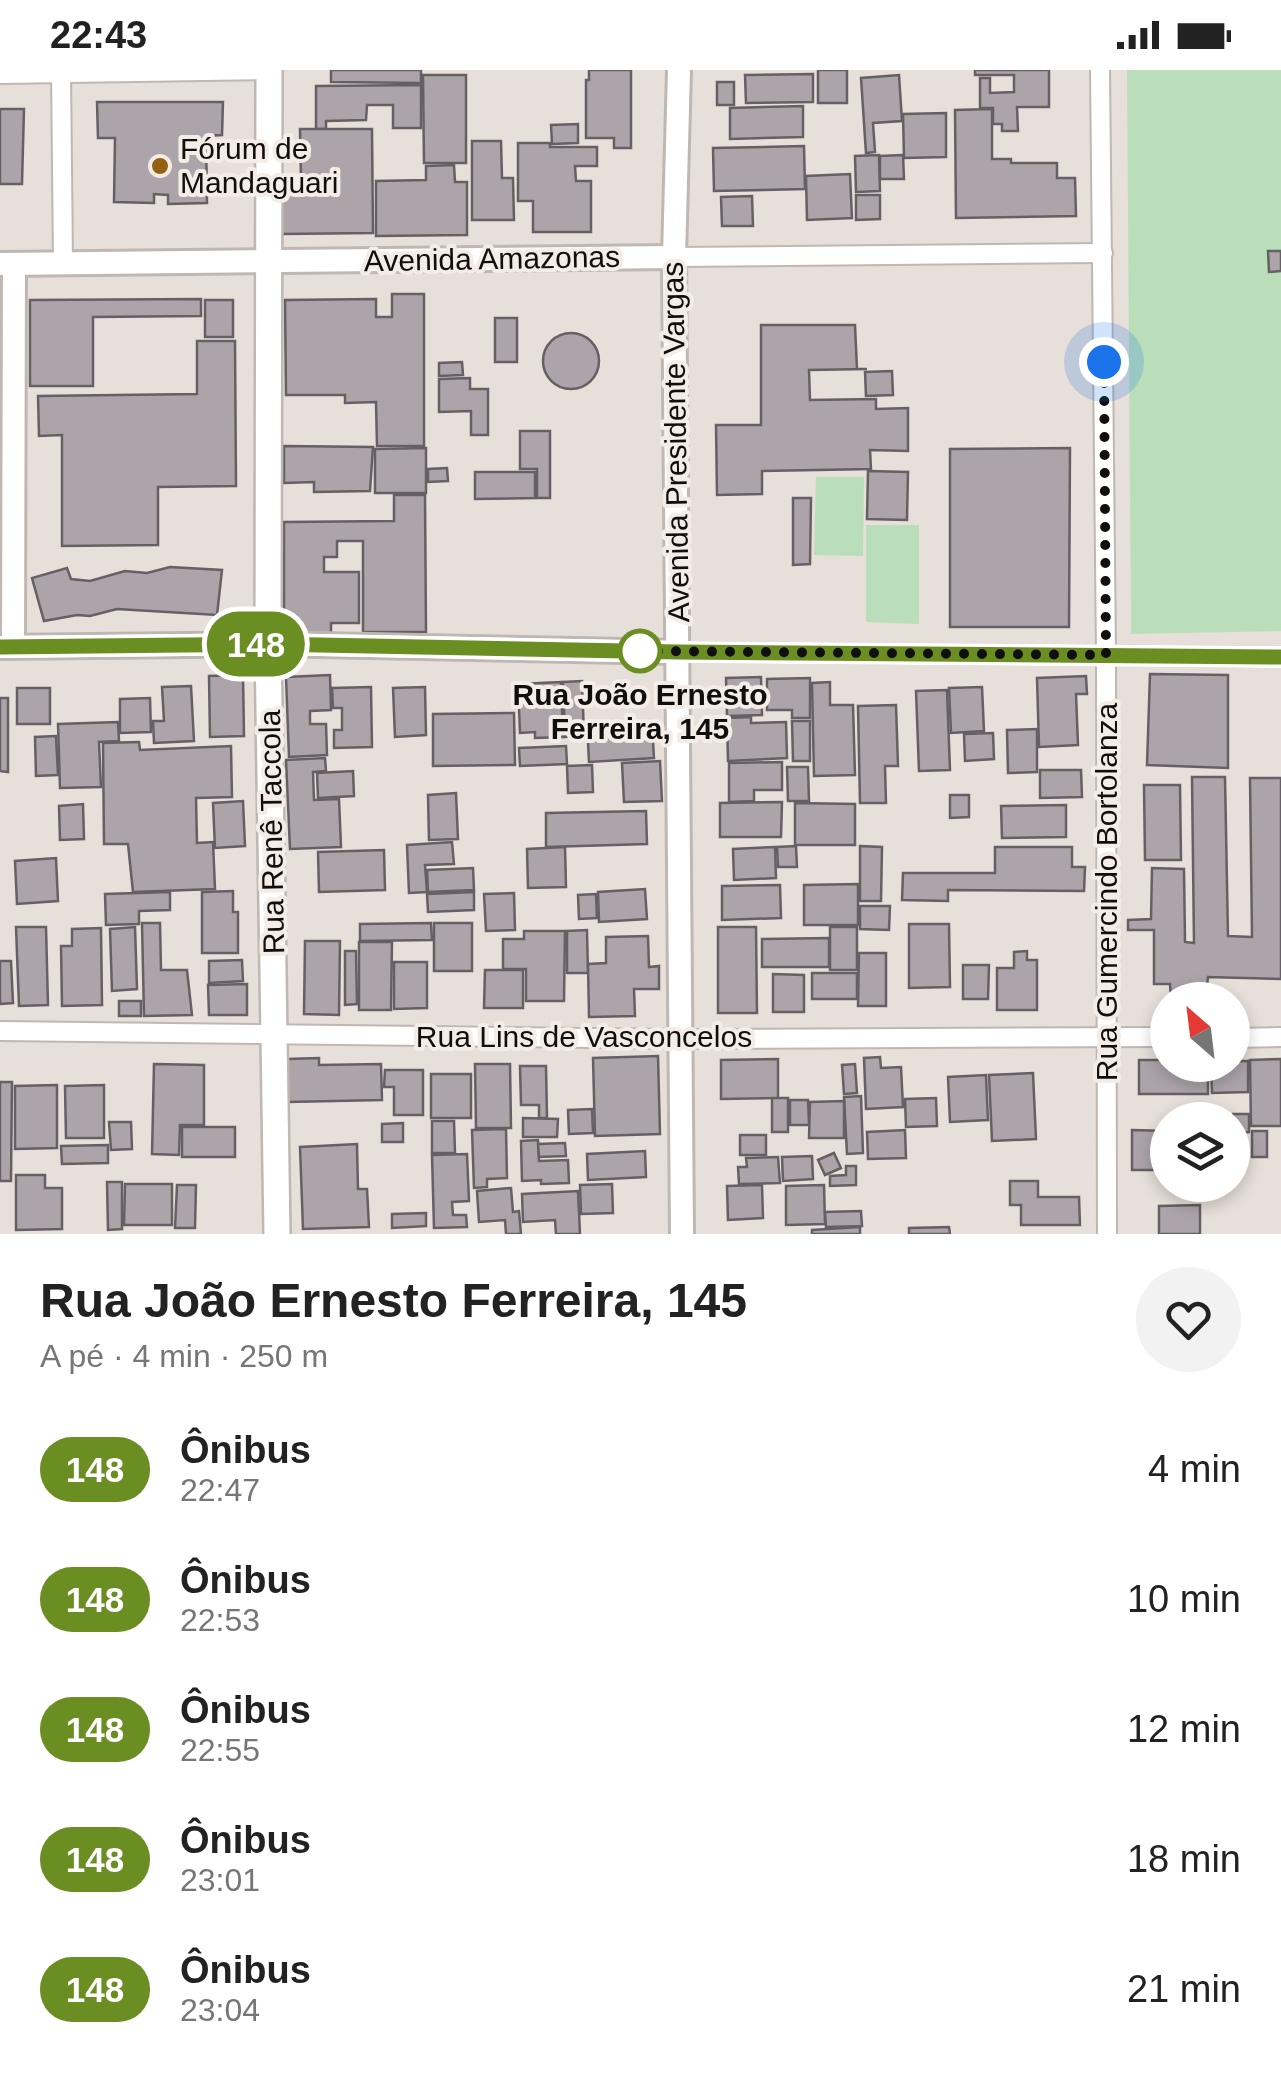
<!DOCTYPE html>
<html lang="pt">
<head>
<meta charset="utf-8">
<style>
  :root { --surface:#fff; --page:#f2f2f2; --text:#222; --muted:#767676 }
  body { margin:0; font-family:Arial,sans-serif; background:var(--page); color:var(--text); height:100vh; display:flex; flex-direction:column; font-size:38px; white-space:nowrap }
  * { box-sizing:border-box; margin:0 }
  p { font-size:32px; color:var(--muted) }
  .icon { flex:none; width:55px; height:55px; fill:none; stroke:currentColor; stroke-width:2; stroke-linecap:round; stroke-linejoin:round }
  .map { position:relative; height:1164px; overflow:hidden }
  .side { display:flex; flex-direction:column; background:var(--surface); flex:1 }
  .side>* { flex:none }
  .badge { padding:0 20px; border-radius:32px; font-size:35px; line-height:65px }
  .needle { width:65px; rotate:332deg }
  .fabs { position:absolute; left:1150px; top:912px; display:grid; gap:20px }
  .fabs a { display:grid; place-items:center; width:100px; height:100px; border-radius:50%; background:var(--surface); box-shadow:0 5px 15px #0003; font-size:50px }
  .you { position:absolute; width:50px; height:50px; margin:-25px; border:8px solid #fff; border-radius:50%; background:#1a73e8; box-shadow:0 0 0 15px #1a73e833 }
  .map>.badge { position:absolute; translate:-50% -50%; box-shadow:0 0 0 5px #fff }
  .round { display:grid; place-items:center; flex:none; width:105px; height:105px; border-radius:52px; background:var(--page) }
  .head { display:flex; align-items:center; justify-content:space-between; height:170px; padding:0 40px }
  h1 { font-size:48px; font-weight:700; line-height:75px }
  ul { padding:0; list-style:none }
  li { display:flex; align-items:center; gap:30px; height:130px; padding:0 40px }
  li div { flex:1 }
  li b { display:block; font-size:38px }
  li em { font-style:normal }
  li .badge { min-width:110px; font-weight:700; text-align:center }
  .status { display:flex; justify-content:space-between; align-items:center; height:70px; padding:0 50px; background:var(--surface); direction:ltr }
  .status svg { height:28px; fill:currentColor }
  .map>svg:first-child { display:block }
  .green { fill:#badeba }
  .building { fill:#aca4a9; stroke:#665f64; stroke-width:2.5 }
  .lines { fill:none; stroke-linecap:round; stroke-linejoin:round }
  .minor-casing { stroke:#bfb7b2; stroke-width:22 }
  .tertiary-casing { stroke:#bfb7b2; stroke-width:28 }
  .secondary-casing { stroke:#bfb7b2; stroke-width:30 }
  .minor { stroke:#fff; stroke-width:18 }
  .tertiary { stroke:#fff; stroke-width:22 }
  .secondary { stroke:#fff; stroke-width:25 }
  .line-casing { stroke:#fff; stroke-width:22 }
  .line { stroke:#6b8e23; stroke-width:15 }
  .walk { stroke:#110f0d; stroke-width:10; stroke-dasharray:0 18 }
  .poi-dot { fill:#946113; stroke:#f4ece6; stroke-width:4 }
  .stop-dot { fill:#fff; stroke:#6b8e23; stroke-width:5 }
  .labels { text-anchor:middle; stroke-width:8; stroke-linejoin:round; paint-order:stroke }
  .poi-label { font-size:30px; fill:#110f0d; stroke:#f4ece6; text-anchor:start }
  .street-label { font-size:30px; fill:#110f0d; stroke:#f4ece6 }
  .stop-label { font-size:30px; font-weight:bold; fill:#110f0d; stroke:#f4ece6 }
</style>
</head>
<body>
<div class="status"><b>22:43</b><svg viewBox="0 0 49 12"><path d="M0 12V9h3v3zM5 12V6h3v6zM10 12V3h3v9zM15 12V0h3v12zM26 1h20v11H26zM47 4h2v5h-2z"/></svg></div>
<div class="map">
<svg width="1281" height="1164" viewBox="0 0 1281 1164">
  <rect width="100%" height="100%" fill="#e7dfd9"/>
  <g class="green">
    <path d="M1127 0H1281V561L1131 564Z"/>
    <path d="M816 407H864L863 486 814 485Z"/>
    <path d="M866 455H919V554L866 552Z"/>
  </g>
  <g class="building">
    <path d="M331 0H421V13L331 12Z"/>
    <path d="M589 0H631V78H614V68H586V10H589Z"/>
    <rect x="818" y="0" width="29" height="33"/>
    <path d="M975 0H1049V37H1017L1018 61H1002V54H993V38H980V8H990V23L1014 22V5H975Z"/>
    <path d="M813 4V32L746 33 745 5Z"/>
    <path d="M423 5H466V93H424Z"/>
    <path d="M899 5 902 51 873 53 875 82 866 83 861 8Z"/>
    <rect x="717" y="12" width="17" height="23"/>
    <path d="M421 15V58H393V35H367L366 50 326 51V59H316V16Z"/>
    <path d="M97 32H223L222 65 206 66 207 133 168 134V125L154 124V133L114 132 115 68H98Z"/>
    <path d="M803 36V67L730 69V38Z"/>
    <path d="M0 39H24L22 114H0Z"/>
    <path d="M992 39V89H1011V93H1057V108H1075L1076 146 956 148 955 40Z"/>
    <path d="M946 43V87L904 88 903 44Z"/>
    <path d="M578 54V73L552 74 551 55Z"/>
    <path d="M300 59H372L373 163 281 164V109H301Z"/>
    <path d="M472 71H501L502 108H513L514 150H472Z"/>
    <path d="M518 73H550V77H597V96H575L576 111H591V162H533V131H518Z"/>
    <path d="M804 76 805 119 714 121 713 78Z"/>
    <path d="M879 85 880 121 856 122 855 86Z"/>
    <path d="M903 85 904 109H880V86Z"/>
    <path d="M454 95 455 112H467V165L376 166V111L426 110V96Z"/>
    <path d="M850 104 852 148 807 150 806 106Z"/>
    <path d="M856 125H880V149L856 150Z"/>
    <path d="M752 126 753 156H722L721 127Z"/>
    <path d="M1268 181H1281V201L1269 202Z"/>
    <path d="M392 224H424V376H377L376 332 345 333V325H286L285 230 376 229V247H392Z"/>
    <path d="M201 229V246L93 247V316H30V230Z"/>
    <rect x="205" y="230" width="28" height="37"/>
    <rect x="495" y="248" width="22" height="44"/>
    <path d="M761 255H855L857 299H867L809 300 810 330 876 329V339L908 338V381L870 380 871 399 762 401V424L717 425 716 355H761Z"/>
    <circle cx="571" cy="291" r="28"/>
    <path d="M197 271H235L236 416 158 417V475L62 476V365L39 366 38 326 197 324Z"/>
    <path d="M462 292 463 305 439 306V293Z"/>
    <path d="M892 301 893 325 866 326 865 302Z"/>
    <path d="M470 308V319H488V365H471V341L439 342V309Z"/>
    <path d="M520 361H550V428H537V399H520Z"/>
    <path d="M284 376 373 377 370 421 314 422V412L284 413Z"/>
    <path d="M426 378V423H375V379Z"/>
    <path d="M1070 378 1069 557H950V379Z"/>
    <path d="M447 398 448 411 428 412V399Z"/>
    <path d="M868 401 908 402 907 450 867 449Z"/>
    <path d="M475 402H535V428L475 429Z"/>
    <path d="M394 425H425L426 562H363V471H337V487H324V502H359V553H331V564H284V452L394 451Z"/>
    <path d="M793 428H811L810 494 793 495Z"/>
    <path d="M170 497 222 500 217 545 117 539 90 546 77 545 44 551 32 508 67 498 71 509 90 511 125 501 147 503Z"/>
    <path d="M1150 604 1228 605V698L1147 695Z"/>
    <path d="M243 605 244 666 210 667 209 606Z"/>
    <path d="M330 605 331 640 310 641V654H326L327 685 289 687 286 607Z"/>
    <path d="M1086 606 1087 624H1076L1078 675 1039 677 1037 608Z"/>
    <path d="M761 607 762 645 727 646 726 608Z"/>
    <path d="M810 608V648H792V640H767V609Z"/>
    <path d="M582 611 584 666 565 667 563 612Z"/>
    <path d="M561 612 563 667 535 668V662L520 663 518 614Z"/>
    <path d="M830 612V635H853L855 705 814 706 812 613Z"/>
    <path d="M191 616 194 671 154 673 153 651H164L162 617Z"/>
    <path d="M371 617 372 677 334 678V660H342V638H333L332 618Z"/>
    <path d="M425 617 426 665 395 667 393 618Z"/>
    <path d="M982 617 984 661 951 663 949 618Z"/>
    <rect x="17" y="618" width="33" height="36"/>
    <path d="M947 620 950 700 919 701 916 621Z"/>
    <path d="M0 628H8V702L0 701Z"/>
    <path d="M150 628 151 662 120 663V629Z"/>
    <path d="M896 635 898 696H885L886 733H860L858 636Z"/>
    <path d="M514 643 515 695 433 696V644Z"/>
    <path d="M751 647V653L786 652 787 688 728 691 727 648Z"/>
    <path d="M792 651H810V691H793Z"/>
    <path d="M118 652 119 671 99 672 101 717 60 718 58 654Z"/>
    <path d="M604 652V658L652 655 654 688 589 692 587 653Z"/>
    <path d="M1037 659V702L1008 703 1007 660Z"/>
    <path d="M993 663 994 689 965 691 964 664Z"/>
    <path d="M56 666 58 705 36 706 35 667Z"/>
    <path d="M139 672 140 680 231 676 232 727 196 728 197 773 213 772 215 819 133 822 128 774H104L103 673Z"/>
    <path d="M566 676 567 694 520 696 519 678Z"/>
    <path d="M325 688 326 701 313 702 314 730 339 729 341 777 290 779 286 690Z"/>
    <path d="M660 691 662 731 624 732 622 693Z"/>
    <path d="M782 692V720H754V731L729 732V693Z"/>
    <path d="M592 695 593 722 568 723 567 696Z"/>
    <path d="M787 697H808L809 731H788Z"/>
    <path d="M1040 700H1081L1082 727 1040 728Z"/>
    <path d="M353 701 354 726 318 728 317 703Z"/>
    <path d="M1192 707H1225L1228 866 1252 867 1250 708H1281V909L1208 907 1207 916H1184L1185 930H1171L1170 914H1154V860H1128V850L1151 849 1152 798 1184 799 1185 872 1194 873Z"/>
    <path d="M1144 715H1180L1181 790H1145Z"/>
    <path d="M456 723 458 769 429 770 428 725Z"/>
    <path d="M950 725H969V747L950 748Z"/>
    <path d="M243 731 245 776 215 778 213 733Z"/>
    <path d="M782 732 781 767H720V733Z"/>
    <path d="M795 733 855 734V775H795Z"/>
    <path d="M83 734 84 769 60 770 59 736Z"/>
    <path d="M1066 735V767L1002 768 1001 736Z"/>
    <path d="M646 741 647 774 546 777V743Z"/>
    <path d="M452 772 454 794 425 795 427 822 409 823 407 775Z"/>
    <path d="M796 776 797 797H778L777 777Z"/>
    <path d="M860 776 882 777 881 831H860Z"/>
    <path d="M565 777 566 817 528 818 527 779Z"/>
    <path d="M775 777 776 808 734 810 733 779Z"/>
    <path d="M995 777H1072V797H1085L1084 821 948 820V831L902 830 903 803H995Z"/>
    <path d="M384 780 385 820 319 822 318 782Z"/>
    <path d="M56 788 58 831 17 834 15 791Z"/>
    <path d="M473 798 474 820 428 822 427 800Z"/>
    <path d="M858 814V855H804V815Z"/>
    <path d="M780 815 781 848 722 850V816Z"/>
    <path d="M645 819 647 849 599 852 598 822Z"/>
    <path d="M233 821V842H238V883H202V822Z"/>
    <path d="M170 822V840L139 841V854L106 855 105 824Z"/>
    <path d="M474 822V840L428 842 427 824Z"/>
    <path d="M514 823 515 860 486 861 484 824Z"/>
    <path d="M596 824 597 848 579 849 578 825Z"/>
    <path d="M860 836H890L889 860 860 859Z"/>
    <path d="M142 853H160L161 900H187L192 945 144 946Z"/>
    <path d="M431 853 432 870 360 871V854Z"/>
    <rect x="434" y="853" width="38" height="48"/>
    <path d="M909 854H949L950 917 909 918Z"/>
    <path d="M16 857H46L48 935 19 936Z"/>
    <path d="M135 857 137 919 112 921 110 859Z"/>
    <path d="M718 857H756L757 943H718Z"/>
    <rect x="830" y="857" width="27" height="43"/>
    <path d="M101 858 102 935 62 936 61 876H72V859Z"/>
    <path d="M587 860 588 903H567V861Z"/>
    <path d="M524 861H565L564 931H526V899H503V869H524Z"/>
    <path d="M648 866 649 897 659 896V919H634L635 946 589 947 588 894 606 893V867Z"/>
    <path d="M829 868V897H762V869Z"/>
    <path d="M305 871H340L339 945 304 944Z"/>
    <path d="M359 872H392L391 940H359Z"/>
    <path d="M345 881H356L357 934 345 935Z"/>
    <path d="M1027 881V890H1037V940H997V898H1014V882Z"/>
    <path d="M859 883H886V936H858Z"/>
    <path d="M242 890 243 911 209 913V891Z"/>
    <path d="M0 891H11L13 933 0 934Z"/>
    <path d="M394 892H427V938L394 939Z"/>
    <path d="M963 895H989L988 929H963Z"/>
    <path d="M485 900H523V938H484Z"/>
    <rect x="812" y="903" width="45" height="26"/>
    <path d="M773 904 804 905V942H773Z"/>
    <path d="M247 914V945H209L208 915Z"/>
    <rect x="119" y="931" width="22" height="15"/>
    <path d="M658 986 660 1064 595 1066 593 988Z"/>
    <path d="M880 987 881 998 901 997 903 1037 866 1039 864 988Z"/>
    <path d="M319 988V995L381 994 382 1030 288 1032 287 989Z"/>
    <path d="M778 989V1028L721 1029V990Z"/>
    <path d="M1281 989V1056H1251L1250 990Z"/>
    <path d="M1139 990H1168V995H1208V1024H1139Z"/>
    <path d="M1232 991H1248V1022L1212 1023 1211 995H1232Z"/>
    <path d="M154 994 204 995V1055H180L179 1085 152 1084Z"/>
    <path d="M475 994H510L511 1058H476Z"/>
    <path d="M855 994 857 1023 844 1024 842 995Z"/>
    <path d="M520 996H546L547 1048H539V1035H521Z"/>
    <path d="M385 1000H423V1045H394V1017H384Z"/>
    <path d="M1033 1003 1036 1069 992 1071 989 1005Z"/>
    <rect x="431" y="1004" width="40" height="44"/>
    <path d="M986 1005 988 1050 950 1052 948 1007Z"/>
    <path d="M0 1012H12L11 1111H0Z"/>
    <path d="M57 1015V1078L15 1079V1016Z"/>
    <path d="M104 1015V1068H66L65 1016Z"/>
    <path d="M861 1026 863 1083 847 1084 844 1027Z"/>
    <rect x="772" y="1028" width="16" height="34"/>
    <path d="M936 1028 937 1056 906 1057 905 1029Z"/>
    <path d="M790 1030H808L809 1055H790Z"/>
    <path d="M844 1031V1068H809L810 1032Z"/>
    <path d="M592 1039 593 1063 569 1064 568 1040Z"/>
    <path d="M1233 1044H1249V1062L1233 1063Z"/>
    <path d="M523 1048 558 1049 557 1067H523Z"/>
    <path d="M432 1051H454L455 1083H432Z"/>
    <path d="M109 1052H131L132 1079 111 1080Z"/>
    <path d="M403 1053V1072H382V1054Z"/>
    <rect x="182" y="1057" width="53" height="30"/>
    <path d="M506 1059 507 1108 487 1109V1117L474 1118 472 1060Z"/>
    <path d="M905 1060 906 1088 868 1089 867 1062Z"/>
    <path d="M1132 1060 1168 1061V1100H1132Z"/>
    <rect x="1252" y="1061" width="15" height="26"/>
    <rect x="740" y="1065" width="26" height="20"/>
    <path d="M538 1070 539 1091 568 1090 569 1113 541 1114V1110L522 1111 521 1071Z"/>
    <path d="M565 1073 566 1086 539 1087 538 1074Z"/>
    <path d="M357 1074 358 1119H367L369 1157 303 1159 300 1077Z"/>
    <path d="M108 1075V1093L62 1094 61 1076Z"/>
    <path d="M645 1081 646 1107 588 1110 587 1084Z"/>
    <path d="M834 1083 841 1098 825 1105 818 1090Z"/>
    <path d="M467 1084 469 1131 452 1132 453 1145H466L467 1157 434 1158 432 1085Z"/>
    <path d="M812 1086 813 1109 783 1111 782 1087Z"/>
    <path d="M778 1087 780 1113 739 1114 738 1097H747L746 1088Z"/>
    <path d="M846 1096H856V1115L830 1116V1106L846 1105Z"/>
    <path d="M16 1105H45V1118H62V1159L16 1160Z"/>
    <path d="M1010 1111H1038V1127H1079L1080 1155H1021V1135H1010Z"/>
    <path d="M107 1112H122V1159L108 1160Z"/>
    <path d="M125 1114H172V1155H124Z"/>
    <path d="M612 1114 613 1143 581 1144 580 1115Z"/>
    <path d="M177 1115H196L195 1158H175Z"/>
    <path d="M762 1115 763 1148 728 1150 727 1116Z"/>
    <path d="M824 1115 825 1154 786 1155V1116Z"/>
    <path d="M511 1118 513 1142 519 1141 521 1164H506L505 1150 479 1152 477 1121Z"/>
    <path d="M578 1121 580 1164H556L555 1150 523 1152 522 1124Z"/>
    <path d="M1200 1135V1164H1159V1136Z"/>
    <path d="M861 1141 862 1156 826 1157 825 1142Z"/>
    <path d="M426 1143V1156L392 1158V1144Z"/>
    <path d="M860 1157V1164H812V1160Z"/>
    <path d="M949 1157 950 1164H909V1158Z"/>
  </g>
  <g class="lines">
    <defs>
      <g id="minor">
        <path d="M61 0 63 193"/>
        <path d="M1100 0 1106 585 1107 1164"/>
        <path d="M0 4 269 0"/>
        <path d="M674 187 1103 183"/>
        <path d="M678 582 1281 587"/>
        <path d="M0 961 680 969 1168 967"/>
        <path d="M1232 968 1281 967"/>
      </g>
      <g id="tertiary">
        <path d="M679 0 674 187 682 1164"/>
        <path d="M0 194 674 187"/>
        <path d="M0 577 268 574 678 582"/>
        <path d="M13 577 14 194"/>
      </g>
      <path id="secondary" d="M269 0 268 574 277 1164"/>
    </defs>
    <use href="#minor" class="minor-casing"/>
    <use href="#tertiary" class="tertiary-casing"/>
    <use href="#secondary" class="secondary-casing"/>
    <use href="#minor" class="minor"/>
    <use href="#tertiary" class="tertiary"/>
    <use href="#secondary" class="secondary"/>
  </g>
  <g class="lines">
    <defs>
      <path id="line" d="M0 577 268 574 678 582 1281 587"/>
    </defs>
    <use href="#line" class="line-casing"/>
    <use href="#line" class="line"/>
    <path class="walk" d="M640 581 1106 585 1104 292"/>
  </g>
  <circle class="poi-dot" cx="160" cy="96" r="10"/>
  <circle class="stop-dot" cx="640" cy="581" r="20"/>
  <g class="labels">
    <g class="poi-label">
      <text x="180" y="89">Fórum de<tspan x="180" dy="34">Mandaguari</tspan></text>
    </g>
    <g class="street-label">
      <text transform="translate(492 189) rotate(-1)" y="10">Avenida Amazonas</text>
      <text transform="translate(676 372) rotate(-91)" y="10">Avenida Presidente Vargas</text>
      <text transform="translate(272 762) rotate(-91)" y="10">Rua Renê Taccola</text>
      <text transform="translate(1107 822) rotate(-90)" y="10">Rua Gumercindo Bortolanza</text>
      <text x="584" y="977">Rua Lins de Vasconcelos</text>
    </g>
    <g class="stop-label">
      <text x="640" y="635">Rua João Ernesto<tspan x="640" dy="34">Ferreira, 145</tspan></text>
    </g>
  </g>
</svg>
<div class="fabs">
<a><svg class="needle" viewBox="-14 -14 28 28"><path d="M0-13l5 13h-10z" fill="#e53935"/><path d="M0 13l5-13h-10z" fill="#767676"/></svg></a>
<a><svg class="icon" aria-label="layers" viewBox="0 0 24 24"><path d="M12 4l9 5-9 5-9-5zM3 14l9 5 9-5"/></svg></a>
</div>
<div class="you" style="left:1104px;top:292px"></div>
<b class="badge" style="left:256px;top:574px;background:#6b8e23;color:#fff">148</b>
</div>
<section class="side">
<div class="head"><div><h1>Rua João Ernesto Ferreira, 145</h1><p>A pé · 4 min · 250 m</p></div><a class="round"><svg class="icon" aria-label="heart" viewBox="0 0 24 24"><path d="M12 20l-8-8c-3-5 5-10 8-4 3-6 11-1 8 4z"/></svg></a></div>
<ul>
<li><span class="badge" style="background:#6b8e23;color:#fff">148</span><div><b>Ônibus</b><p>22:47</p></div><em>4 min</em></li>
<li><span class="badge" style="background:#6b8e23;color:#fff">148</span><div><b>Ônibus</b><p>22:53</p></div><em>10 min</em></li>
<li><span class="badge" style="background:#6b8e23;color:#fff">148</span><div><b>Ônibus</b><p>22:55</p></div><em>12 min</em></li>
<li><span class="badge" style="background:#6b8e23;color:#fff">148</span><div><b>Ônibus</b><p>23:01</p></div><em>18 min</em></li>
<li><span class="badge" style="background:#6b8e23;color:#fff">148</span><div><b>Ônibus</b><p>23:04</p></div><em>21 min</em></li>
</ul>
</section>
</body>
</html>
